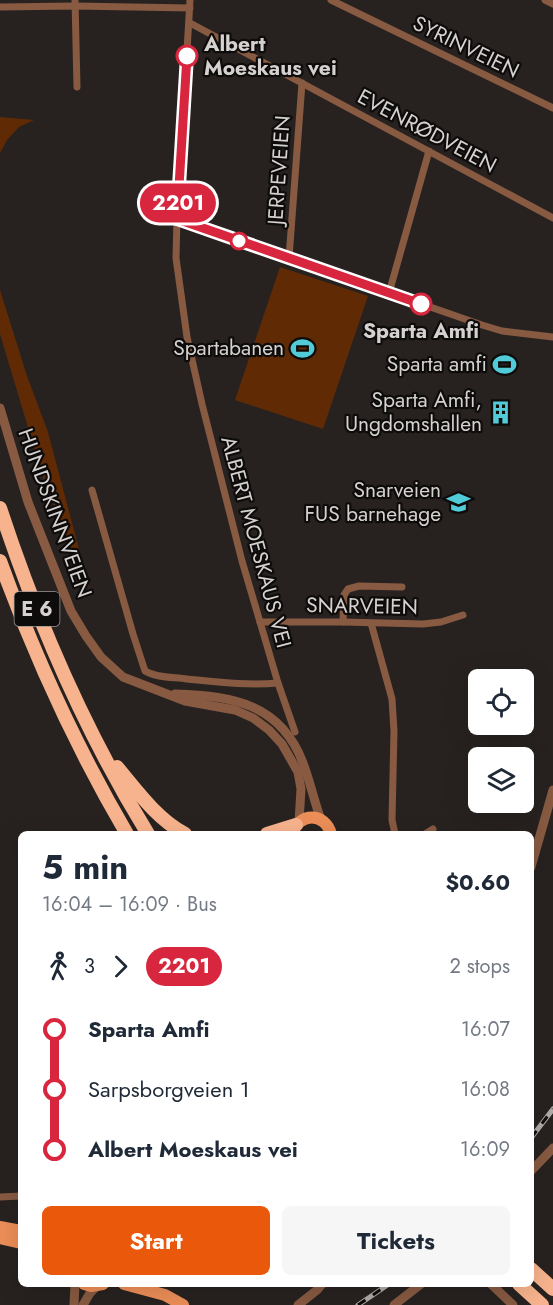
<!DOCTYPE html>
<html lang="en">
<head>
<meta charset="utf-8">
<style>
  :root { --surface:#fff; --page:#f6f6f7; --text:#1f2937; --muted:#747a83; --accent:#ea580c }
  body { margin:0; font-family:Jost,sans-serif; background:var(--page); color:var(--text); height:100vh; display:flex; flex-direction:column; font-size:22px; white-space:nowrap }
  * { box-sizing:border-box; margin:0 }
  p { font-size:20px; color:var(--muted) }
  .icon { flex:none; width:33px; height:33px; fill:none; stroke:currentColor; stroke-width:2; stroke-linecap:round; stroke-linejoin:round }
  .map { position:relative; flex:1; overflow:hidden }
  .panel { position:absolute; left:18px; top:831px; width:516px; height:456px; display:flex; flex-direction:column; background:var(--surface); border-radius:9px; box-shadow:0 6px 24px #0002 }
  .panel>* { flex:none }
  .badge { padding:0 12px; border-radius:20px; font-size:21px; line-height:39px }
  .tools { position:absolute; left:468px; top:669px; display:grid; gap:12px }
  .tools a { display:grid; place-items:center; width:66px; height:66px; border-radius:9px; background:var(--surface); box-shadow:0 6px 24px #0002; font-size:30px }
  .map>.badge { position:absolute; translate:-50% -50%; box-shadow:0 0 0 3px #fff }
  .legs { display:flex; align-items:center; gap:9px; height:66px; padding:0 24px; font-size:20px }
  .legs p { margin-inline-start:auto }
  .overview { display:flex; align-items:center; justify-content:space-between; height:102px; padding:0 24px }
  h1 { font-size:33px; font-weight:700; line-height:45px }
  .button { display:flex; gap:12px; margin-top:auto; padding:12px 24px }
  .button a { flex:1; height:69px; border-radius:9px; background:var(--accent); color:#fff; font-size:24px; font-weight:700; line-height:69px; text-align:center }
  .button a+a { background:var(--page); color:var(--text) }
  ul { padding:0 24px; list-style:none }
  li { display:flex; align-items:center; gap:21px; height:60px; font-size:22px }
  li i { display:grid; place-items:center; width:9px; height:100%; margin:0 8px; background:currentColor }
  li i::after { content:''; width:15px; height:15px; margin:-8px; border:4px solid; border-radius:50%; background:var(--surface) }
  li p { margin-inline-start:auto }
  li:first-child i { background:linear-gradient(#0000 50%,currentColor 0) }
  li:last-child i { background:linear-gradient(currentColor 50%,#0000 0) }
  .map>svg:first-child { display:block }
  .green { fill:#602a04 }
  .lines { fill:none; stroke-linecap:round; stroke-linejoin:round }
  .minor { stroke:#875a41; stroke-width:7 }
  .tertiary { stroke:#875a41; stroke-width:9 }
  .primary { stroke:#ec8e58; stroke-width:12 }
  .motorway { stroke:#f7b38d; stroke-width:14 }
  .rail-casing { stroke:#adaaa9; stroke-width:5 }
  .rail { stroke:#0e0c0b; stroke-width:3; stroke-dasharray:9; stroke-linecap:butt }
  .line-1-casing { stroke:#fff; stroke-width:14 }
  .line-1 { stroke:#d7263d; stroke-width:9 }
  .stop-1-dot { fill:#fff; stroke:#d7263d; stroke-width:3 }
  .labels { text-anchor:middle; stroke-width:4.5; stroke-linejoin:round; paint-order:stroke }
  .shield { fill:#0e0c0b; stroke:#999695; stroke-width:1.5 }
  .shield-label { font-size:20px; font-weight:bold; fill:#d4d1d0 }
  .stop-label { font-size:21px; font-weight:bold; fill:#d4d1d0; stroke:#0e0c0b; text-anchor:start }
  .street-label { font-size:21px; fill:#d4d1d0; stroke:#0e0c0b }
  .poi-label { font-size:21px; fill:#d4d1d0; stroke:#0e0c0b; text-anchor:end }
</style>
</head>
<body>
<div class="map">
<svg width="553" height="1305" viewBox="0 0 553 1305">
  <rect width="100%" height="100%" fill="#272220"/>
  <g class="green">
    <path d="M0 117 34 120 19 127 7 140 0 153Z"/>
    <path d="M280 267 368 296 323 429 235 400Z"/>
    <path d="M0 290 27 376 48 432 89 587 84 581 45 484 0 334Z"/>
  </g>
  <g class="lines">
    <g class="minor">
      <path d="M75 0 77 87"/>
      <path d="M190 0 177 219 176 258 187 337 202 404 242 561 278 683 295 732"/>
      <path d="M331 0 553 108"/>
      <path d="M545 0 553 4"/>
      <path d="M0 7 75 6 190 8"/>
      <path d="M190 23 553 218"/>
      <path d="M177 219 482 325 502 331 553 337"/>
      <path d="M289 258 302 83"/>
      <path d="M389 293 429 151"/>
      <path d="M92 490 133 634 145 671C157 678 173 677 187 679 217 682 248 686 278 683"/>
      <path d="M260 622H343L423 624 441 622 463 615"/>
      <path d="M343 622 344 595 348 589 359 586 402 587"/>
      <path d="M371 623 392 699 394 731 392 820 395 834"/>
      <path d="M425 834 433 829"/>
      <path d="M0 1197 21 1196"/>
    </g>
    <g class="tertiary">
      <path d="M0 408 28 502 71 611 86 636 101 657 123 677 185 701 235 710 253 718 269 730 282 744 298 772 301 789 299 822"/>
      <path d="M175 694C231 695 281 704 303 763 310 781 314 801 321 820"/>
      <path d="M531 867 553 790"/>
      <path d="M531 1171 553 1148"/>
      <path d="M491 1284 513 1305"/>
      <path d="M74 1305 75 1284"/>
      <path d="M83 1305 90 1293 97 1286"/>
      <path d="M298 1305 317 1290 322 1284"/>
      <path d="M394 1305 421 1284"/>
    </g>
    <g class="primary">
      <path d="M292 834C299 812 325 812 331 834"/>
      <path d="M0 1227 21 1231"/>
      <path d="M0 1238 21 1243"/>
      <path d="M84 1284 91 1286 103 1284"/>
      <path d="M124 1284 165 1295 183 1305"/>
    </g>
    <g class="motorway">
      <path d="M0 508C37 621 86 733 148 834"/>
      <path d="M0 561C34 655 76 747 127 834"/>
      <path d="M117 767C137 791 157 819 185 834"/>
      <path d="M267 834 296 825"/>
      <path d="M531 1269 553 1289"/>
      <path d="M519 1284 542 1305"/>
    </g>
    <defs>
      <g id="rail">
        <path d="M531 1138 553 1109"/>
        <path d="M358 1305 389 1284"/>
      </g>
    </defs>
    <use href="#rail" class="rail-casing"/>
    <use href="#rail" class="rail"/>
  </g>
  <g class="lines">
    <defs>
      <path id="line-1" d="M187 56 177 219 421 304"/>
    </defs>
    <use href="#line-1" class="line-1-casing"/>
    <use href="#line-1" class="line-1"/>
  </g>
  <defs>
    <symbol id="stadium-bare" viewBox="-9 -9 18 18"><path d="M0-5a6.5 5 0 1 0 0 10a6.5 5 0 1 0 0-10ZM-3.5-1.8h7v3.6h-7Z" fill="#52cbd8" stroke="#0e0c0b" stroke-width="2.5" paint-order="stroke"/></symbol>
    <symbol id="building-bare" viewBox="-9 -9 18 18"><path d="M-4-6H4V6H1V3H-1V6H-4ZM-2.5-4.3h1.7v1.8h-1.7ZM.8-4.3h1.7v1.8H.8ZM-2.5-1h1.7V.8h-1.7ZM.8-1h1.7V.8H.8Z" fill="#52cbd8" stroke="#0e0c0b" stroke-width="2.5" paint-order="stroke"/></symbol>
    <symbol id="school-bare" viewBox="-9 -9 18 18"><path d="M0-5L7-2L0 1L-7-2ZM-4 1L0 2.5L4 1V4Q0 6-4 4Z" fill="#52cbd8" stroke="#0e0c0b" stroke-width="2.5" paint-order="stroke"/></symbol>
  </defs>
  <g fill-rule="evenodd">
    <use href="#stadium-bare" x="286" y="332" width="33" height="33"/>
    <use href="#stadium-bare" x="488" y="348" width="33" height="33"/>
    <use href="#building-bare" x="484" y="396" width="33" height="33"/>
    <use href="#school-bare" x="442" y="486" width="33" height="33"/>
  </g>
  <g class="stop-1-dot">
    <circle cx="187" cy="56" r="10"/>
    <circle cx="239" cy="241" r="8"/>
    <circle cx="421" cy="304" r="10"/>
  </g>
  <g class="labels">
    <rect class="shield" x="14.5" y="592" width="45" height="34" rx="4.5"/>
    <g class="shield-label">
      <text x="37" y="616">E 6</text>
    </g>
    <g class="stop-label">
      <text x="204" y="51">Albert<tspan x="204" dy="24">Moeskaus vei</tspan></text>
      <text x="421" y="338" text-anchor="middle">Sparta Amfi</text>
    </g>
    <g class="street-label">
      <text transform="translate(466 47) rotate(26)" y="7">SYRINVEIEN</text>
      <text transform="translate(427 131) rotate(28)" y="7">EVENRØDVEIEN</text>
      <text transform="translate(279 170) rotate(-86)" y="7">JERPEVEIEN</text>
      <text transform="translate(55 513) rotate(70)" y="7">HUNDSKINNVEIEN</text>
      <text transform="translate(256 542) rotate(75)" y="7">ALBERT MOESKAUS VEI</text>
      <text transform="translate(362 606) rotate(1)" y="7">SNARVEIEN</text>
    </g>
    <g class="poi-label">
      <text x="284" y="355">Spartabanen</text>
      <text x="487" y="371">Sparta amfi</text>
      <text x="482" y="407">Sparta Amfi,<tspan x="482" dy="24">Ungdomshallen</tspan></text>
      <text x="441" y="497">Snarveien<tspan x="441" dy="24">FUS barnehage</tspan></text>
    </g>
  </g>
</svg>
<div class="tools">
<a><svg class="icon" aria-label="locate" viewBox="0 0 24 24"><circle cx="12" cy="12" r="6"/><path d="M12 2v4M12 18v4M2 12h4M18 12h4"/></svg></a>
<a><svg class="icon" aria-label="layers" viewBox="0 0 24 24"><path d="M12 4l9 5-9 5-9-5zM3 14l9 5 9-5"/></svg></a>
</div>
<b class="badge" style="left:178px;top:203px;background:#d7263d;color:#fff">2201</b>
<section class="panel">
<div class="overview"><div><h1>5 min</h1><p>16:04 – 16:09 · Bus</p></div><b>$0.60</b></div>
<div class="legs"><svg class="icon" aria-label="walk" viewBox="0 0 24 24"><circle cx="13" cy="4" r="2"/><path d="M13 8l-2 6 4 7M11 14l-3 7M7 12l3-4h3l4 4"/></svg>3<svg class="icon" aria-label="forward" viewBox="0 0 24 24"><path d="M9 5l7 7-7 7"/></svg><b class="badge" style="background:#d7263d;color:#fff">2201</b><p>2 stops</p></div>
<ul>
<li><i style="color:#d7263d"></i><b>Sparta Amfi</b><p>16:07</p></li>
<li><i style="color:#d7263d"></i><span>Sarpsborgveien 1</span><p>16:08</p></li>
<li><i style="color:#d7263d"></i><b>Albert Moeskaus vei</b><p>16:09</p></li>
</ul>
<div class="button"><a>Start</a><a>Tickets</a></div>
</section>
</div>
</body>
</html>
